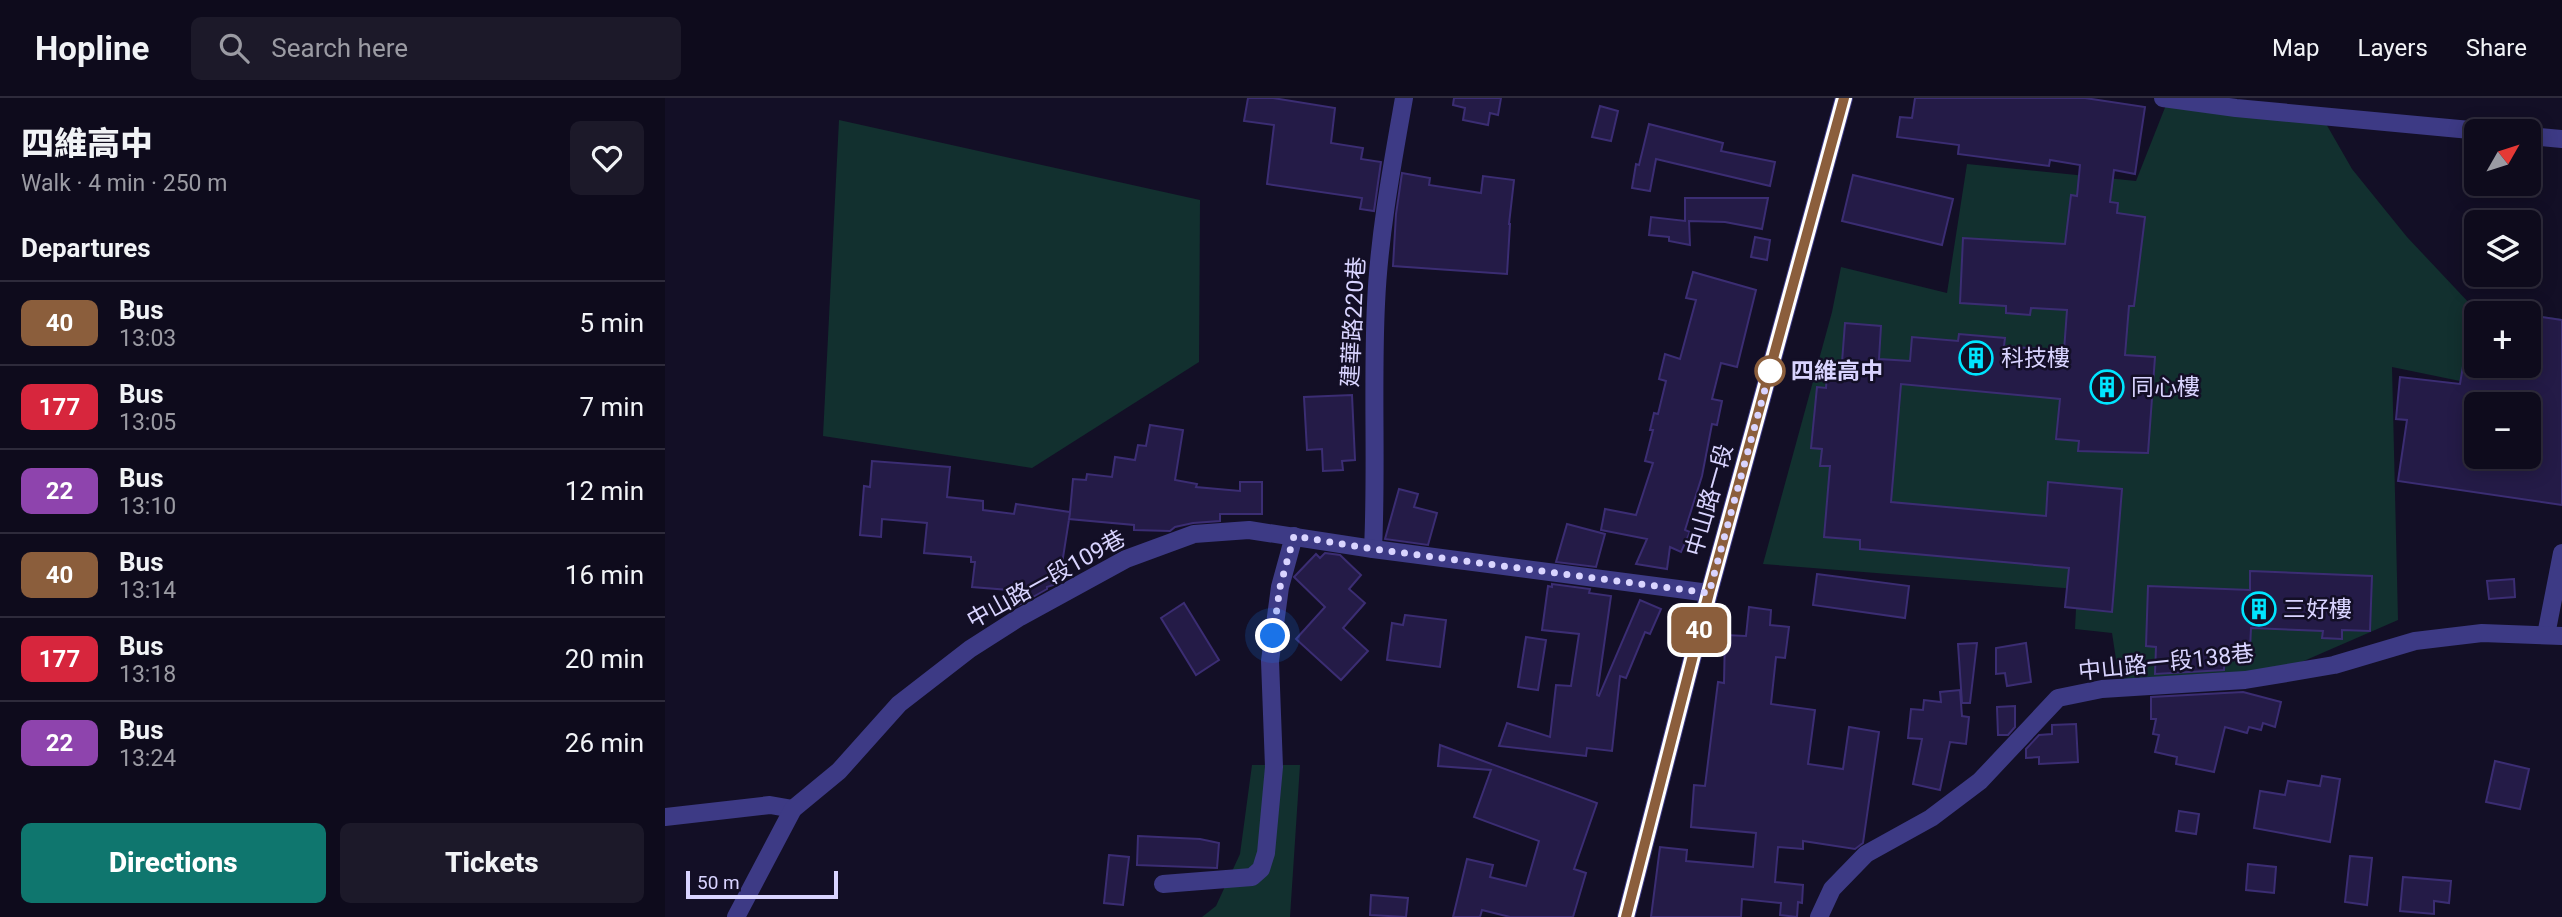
<!DOCTYPE html>
<html lang="en">
<head>
<meta charset="utf-8">
<style>
  :root { --surface:#0e0b1c; --page:#1c1929; --text:#f1f3f6; --muted:#9b9ba3; --line:#2e2b3b; --accent:#0f766e }
  body { margin:0; font-family:Roboto,"Noto Sans TC",sans-serif; background:var(--page); color:var(--text); height:100vh; display:flex; flex-direction:column; font-size:26px; white-space:nowrap }
  * { box-sizing:border-box; margin:0 }
  p { font-size:23px; color:var(--muted) }
  .icon { flex:none; width:38px; height:38px; fill:none; stroke:currentColor; stroke-width:2; stroke-linecap:round; stroke-linejoin:round }
  .map { position:relative; flex:1; overflow:hidden }
  .drawer { display:flex; flex-direction:column; background:var(--surface); width:665px }
  .drawer>* { flex:none }
  .badge { padding:0 14px; border-radius:10px; font-size:24px; line-height:46px }
  .needle { width:46px; rotate:51deg }
  .buttons { position:absolute; left:1799px; top:21px; display:grid; gap:14px }
  .buttons a { display:grid; place-items:center; width:77px; height:77px; border-radius:10px; background:var(--surface); box-shadow:0 4px 18px #0003,0 0 0 2px var(--line); font-size:35px }
  .scale { position:absolute; left:21px; bottom:18px; width:152px; box-sizing:border-box; padding-left:7px; border:4px solid #d9d4ff; border-top:0; font-size:19px; line-height:24px; white-space:nowrap; color:#d9d4ff; -webkit-text-stroke:5px #130f26; paint-order:stroke }
  .you { position:absolute; width:35px; height:35px; margin:-18px; border:5px solid #fff; border-radius:50%; background:#1a73e8; box-shadow:0 0 0 10px #1a73e833 }
  .map>.badge { position:absolute; translate:-50% -50%; box-shadow:0 0 0 4px #fff }
  h2 { padding:0 21px; font-size:26px; line-height:63px }
  .round { display:grid; place-items:center; flex:none; width:74px; height:74px; border-radius:10px; background:var(--page) }
  .overview { display:flex; align-items:center; justify-content:space-between; height:119px; padding:0 21px }
  h1 { font-size:33px; font-weight:800; line-height:52px }
  .action { display:flex; gap:14px; margin-top:auto; padding:14px 21px }
  .action a { flex:1; height:80px; border-radius:10px; background:var(--accent); color:#fff; font-size:28px; font-weight:800; line-height:80px; text-align:center }
  .action a+a { background:var(--page); color:var(--text) }
  ul { padding:0; list-style:none }
  li { display:flex; align-items:center; gap:21px; height:84px; padding:0 21px; border-top:2px solid var(--line) }
  li div { flex:1 }
  li b { display:block; font-size:26px }
  li em { font-style:normal }
  li .badge { min-width:77px; font-weight:700; text-align:center }
  header { display:flex; align-items:center; gap:42px; box-sizing:border-box; height:98px; padding:0 35px; background:var(--surface); border-bottom:2px solid var(--line) }
  header strong { font-size:33px }
  nav { display:flex; gap:38px; margin-inline-start:auto; font-size:24px }
  .search { width:490px; height:63px; background:var(--page); display:flex; align-items:center; gap:18px; box-sizing:border-box; padding:0 24px; border-radius:10px; color:var(--muted); font-size:26px }
  main { display:flex; flex:1; min-height:0 }
  .map>svg:first-child { display:block }
  .green { fill:#12302f }
  .building { fill:#241b47; stroke:#3b2d73; stroke-width:2; fill-rule:evenodd }
  .lines { fill:none; stroke-linecap:round; stroke-linejoin:round }
  .minor { stroke:#3d3a85; stroke-width:18 }
  .line-casing { stroke:#fff; stroke-width:16 }
  .line { stroke:#8b5e3c; stroke-width:10 }
  .walk { stroke:#d9d4ff; stroke-width:7; stroke-dasharray:0 12.6 }
  .stop-dot { fill:#fff; stroke:#8b5e3c; stroke-width:3.5 }
  .labels { text-anchor:middle; stroke-width:5; stroke-linejoin:round; paint-order:stroke }
  .street-label { font-size:23px; fill:#d9d4ff; stroke:#130f26 }
  .poi-label { font-size:23px; fill:#d9d4ff; stroke:#130f26; text-anchor:start }
  .stop-label { font-size:23px; font-weight:bold; fill:#d9d4ff; stroke:#130f26; text-anchor:start }
</style>
</head>
<body>
<header>
<strong>Hopline</strong>
<div class="search"><svg class="icon" aria-label="search" viewBox="0 0 24 24"><circle cx="10" cy="10" r="6"/><path d="M15 15l6 6"/></svg>Search here</div>
<nav><a>Map</a><a>Layers</a><a>Share</a></nav>
</header>
<main>
<section class="drawer">
<div class="overview"><div><h1>四維高中</h1><p>Walk · 4 min · 250 m</p></div><a class="round"><svg class="icon" aria-label="heart" viewBox="0 0 24 24"><path d="M12 20l-8-8c-3-5 5-10 8-4 3-6 11-1 8 4z"/></svg></a></div>
<h2>Departures</h2>
<ul>
<li><span class="badge" style="background:#8b5e3c;color:#fff">40</span><div><b>Bus</b><p>13:03</p></div><em>5 min</em></li>
<li><span class="badge" style="background:#d7263d;color:#fff">177</span><div><b>Bus</b><p>13:05</p></div><em>7 min</em></li>
<li><span class="badge" style="background:#8e44ad;color:#fff">22</span><div><b>Bus</b><p>13:10</p></div><em>12 min</em></li>
<li><span class="badge" style="background:#8b5e3c;color:#fff">40</span><div><b>Bus</b><p>13:14</p></div><em>16 min</em></li>
<li><span class="badge" style="background:#d7263d;color:#fff">177</span><div><b>Bus</b><p>13:18</p></div><em>20 min</em></li>
<li><span class="badge" style="background:#8e44ad;color:#fff">22</span><div><b>Bus</b><p>13:24</p></div><em>26 min</em></li>
</ul>
<div class="action"><a>Directions</a><a>Tickets</a></div>
</section>
<div class="map">
<svg width="1897" height="819" viewBox="0 0 1897 819">
  <rect width="100%" height="100%" fill="#130f26"/>
  <g class="green">
    <path d="M1501 7 1660 24 1687 71 1742 139 1806 207 1861 215H1811V268H1864V216L1897 221V294L1795 283 1727 269 1733 522 1625 569 1569 575 1454 581 1447 535 1410 531 1412 491 1098 466 1167 214 1176 169 1282 195 1302 66 1471 83Z"/>
    <path d="M174 22 535 102 534 264 367 370 158 338Z"/>
    <path d="M587 667H635L625 819H537L551 808 575 756Z"/>
  </g>
  <g class="building">
    <path d="M583 0H608L670 10 666 45 698 50 696 61 716 64 709 113 695 111 697 100 602 86 609 27 579 23Z"/>
    <path d="M789 0H836L833 17 825 15 823 27 798 22 800 10 788 7Z"/>
    <path d="M1250 0H1420L1480 9 1470 76 1449 72 1445 104 1453 105 1452 115 1480 119 1469 208H1464L1460 257 1490 259 1483 355 1413 353 1414 343 1391 341 1395 301 1236 286 1226 404 1381 418 1383 384 1457 391 1447 514 1400 509 1404 470 1195 451V442L1159 439 1165 368H1155L1157 351 1146 350 1152 289 1161 290 1162 275 1176 277 1180 225 1216 228 1214 261 1245 263 1247 239 1293 243 1294 236 1340 240 1339 248 1399 253 1402 212 1366 210 1365 217 1341 215V208L1295 205 1298 140 1400 146 1406 97 1412 98 1415 67 1385 62 1384 68 1293 56 1294 47 1232 39 1235 19 1247 20Z"/>
    <path d="M935 8 953 13 946 43 927 39Z"/>
    <path d="M984 26 1058 45 1056 53 1110 64 1105 88 991 61 985 93 967 90 971 66 974 67Z"/>
    <path d="M737 75 765 80 764 87 816 95 818 78 849 82 844 126H845L842 176 728 168 731 116Z"/>
    <path d="M1188 77 1288 101 1277 147 1177 123Z"/>
    <path d="M1020 100H1103L1097 131 1060 124 1024 123 1025 147 1004 143V139L984 137 986 119 1020 123Z"/>
    <path d="M1090 139 1105 142 1102 162 1086 159Z"/>
    <path d="M1028 174 1091 192 1072 269 1056 265 1047 301 1057 303 1052 327 1047 326 1037 378 1020 432 1025 434 1016 454 1005 449 1002 471 971 466 982 441 936 432 940 411 971 417 988 365 980 363 988 332H985L989 315 993 316 1001 283 994 281 1000 256 1015 261 1031 202 1021 200Z"/>
    <path d="M1864 217 1897 222V407L1733 383 1742 322 1731 321 1735 279 1795 286 1798 268H1864ZM1811 306H1864V359H1811Z"/>
    <path d="M687 297 690 362 677 363 678 372 658 373 657 351 642 352 639 299Z"/>
    <path d="M485 327 518 332 510 382 532 386 531 389 575 393V384H597V416H555V423L528 425 510 429 505 433 469 432V427L404 421 405 415 394 485 382 489V491L352 508 342 506 344 492 307 489 310 464H306V459L259 455 262 425 217 421 216 439 195 437 199 388 205 389 207 363 285 369 282 399 318 403V412L349 416 351 406 405 414 408 381 421 382 422 376 447 379 450 359 470 362 473 347 481 348Z"/>
    <path d="M734 391 753 396 749 409 772 415 763 447 720 441Z"/>
    <path d="M902 426 940 436 931 469 891 464Z"/>
    <path d="M660 455 675 457 696 477 684 491 700 505 678 530 703 553 676 582 631 541 660 509 629 479 651 456 655 460Z"/>
    <path d="M1585 473 1707 478 1705 533 1677 532V541L1657 540 1658 533 1586 530 1585 551 1560 550 1559 572 1490 576 1491 549 1481 548 1483 488 1585 492Z"/>
    <path d="M1152 476 1244 488 1240 520 1148 507Z"/>
    <path d="M1849 481 1850 499 1824 501 1822 483Z"/>
    <path d="M887 486 925 491 924 495 946 498 932 597 934 598 975 502 996 511 985 536 980 534 961 580 955 578 947 653 922 650 921 658 834 648 842 625 885 639 891 587 906 588 914 536 877 532 883 488 887 489Z"/>
    <path d="M519 505 554 562 531 577 496 520Z"/>
    <path d="M1084 509 1106 512 1105 527 1124 529 1120 560 1111 559 1106 606 1150 612 1143 666 1178 671 1184 629 1214 634 1198 745 1190 751 1138 743V751L1113 749 1110 784 1138 787 1137 805 1133 804 1132 819 1115 817 1116 805 1077 801 1076 819H986L995 749 1022 752 1021 763 1088 769 1091 735 1026 729 1029 687 1040 688 1053 584 1059 585 1060 537 1081 538Z"/>
    <path d="M740 517 781 522 775 569 722 562 727 525 738 527Z"/>
    <path d="M861 539 881 542 873 592 853 589Z"/>
    <path d="M1312 545 1305 605H1297L1293 546Z"/>
    <path d="M1361 545 1366 584 1342 588 1340 575 1331 576V550Z"/>
    <path d="M1295 592 1297 618 1304 619 1301 646 1285 644 1275 692 1248 686 1257 641 1243 640 1246 611 1258 612 1259 602 1276 604 1275 594Z"/>
    <path d="M1578 594 1616 604 1610 629 1598 625 1596 632 1584 629 1582 635 1560 629 1549 674 1511 666 1512 659 1490 654 1494 637 1488 636 1491 621H1486V599Z"/>
    <path d="M1350 608V629L1343 637H1333L1332 609Z"/>
    <path d="M1411 626 1413 664 1374 666V659L1361 660V651L1374 637 1387 636V627Z"/>
    <path d="M775 647 932 705 909 771 921 775 908 819H845L817 812 815 819H788L802 761 828 767 825 779 861 788 874 743 809 719 826 672 773 668Z"/>
    <path d="M1830 663 1864 671 1855 711 1821 704Z"/>
    <path d="M1657 678 1675 681 1665 744 1589 730 1595 693 1620 697 1623 683 1655 688Z"/>
    <path d="M1514 713 1534 716 1531 736 1511 733Z"/>
    <path d="M473 738 535 741 554 745 552 770 472 767Z"/>
    <path d="M444 757 464 759 458 807 439 805Z"/>
    <path d="M1685 758 1707 760 1702 807 1680 804Z"/>
    <path d="M1583 766 1611 769 1609 795 1581 792Z"/>
    <path d="M1738 779 1786 783 1784 805 1769 803V816L1735 813Z"/>
    <path d="M706 797 743 800 741 819 705 817Z"/>
  </g>
  <g class="lines">
    <g class="minor">
      <path d="M1498 0 1571 10 1816 33"/>
      <path d="M1864 38 1897 41"/>
      <path d="M708 451C712 370 707 288 711 206 714 137 727 68 739 0"/>
      <path d="M1881 537 1897 455"/>
      <path d="M0 719 105 707 128 711"/>
      <path d="M498 786 587 779 596 771 601 755 609 669 605 563 615 489 629 438"/>
      <path d="M71 819 128 711 174 673 234 606 305 551 355 519 461 461 529 436 584 432 708 451 1044 495"/>
      <path d="M961 819 1044 495 1179 0"/>
      <path d="M1154 819 1167 791 1201 756 1266 720 1315 683 1393 600 1437 591 1580 582 1669 567 1750 543 1817 535 1897 538"/>
    </g>
  </g>
  <g class="lines">
    <defs>
      <path id="line" d="M961 819 1044 495 1179 0"/>
    </defs>
    <use href="#line" class="line-casing"/>
    <use href="#line" class="line"/>
    <path class="walk" d="M608 538 615 489 629 438 708 451 1044 495 1105 273"/>
  </g>
  <defs>
    <symbol id="building-ring" viewBox="-11 -11 22 22"><circle r="9.5" fill="#130f26" stroke="#00e5ff" stroke-width="1.5"/><path d="M-4-6H4V6H1V3H-1V6H-4ZM-2.5-4.3h1.7v1.8h-1.7ZM.8-4.3h1.7v1.8H.8ZM-2.5-1h1.7V.8h-1.7ZM.8-1h1.7V.8H.8Z" fill="#00e5ff"/></symbol>
  </defs>
  <g fill-rule="evenodd">
    <use href="#building-ring" x="1292" y="241" width="38" height="38"/>
    <use href="#building-ring" x="1423" y="270" width="38" height="38"/>
    <use href="#building-ring" x="1575" y="492" width="38" height="38"/>
  </g>
  <circle class="stop-dot" cx="1105" cy="273" r="14"/>
  <g class="labels">
    <g class="street-label">
      <text transform="translate(688 224) rotate(-87)" y="8">建華路220巷</text>
      <text transform="translate(1044 402) rotate(-74)" y="8">中山路一段</text>
      <text transform="translate(381 481) rotate(-29)" y="8">中山路一段109巷</text>
      <text transform="translate(1501 564) rotate(-6)" y="8">中山路一段138巷</text>
    </g>
    <g class="poi-label">
      <text x="1336" y="268">科技樓</text>
      <text x="1466" y="297">同心樓</text>
      <text x="1618" y="519">三好樓</text>
    </g>
    <g class="stop-label">
      <text x="1126" y="281">四維高中</text>
    </g>
  </g>
</svg>
<div class="buttons">
<a><svg class="needle" viewBox="-14 -14 28 28"><path d="M0-13l5 13h-10z" fill="#e53935"/><path d="M0 13l5-13h-10z" fill="#9b9ba3"/></svg></a>
<a><svg class="icon" aria-label="layers" viewBox="0 0 24 24"><path d="M12 4l9 5-9 5-9-5zM3 14l9 5 9-5"/></svg></a>
<a>+</a>
<a>−</a>
</div>
<div class="scale">50 m</div>
<div class="you" style="left:608px;top:538px"></div>
<b class="badge" style="left:1034px;top:532px;background:#8b5e3c;color:#fff">40</b>
</div>
</main>
</body>
</html>
